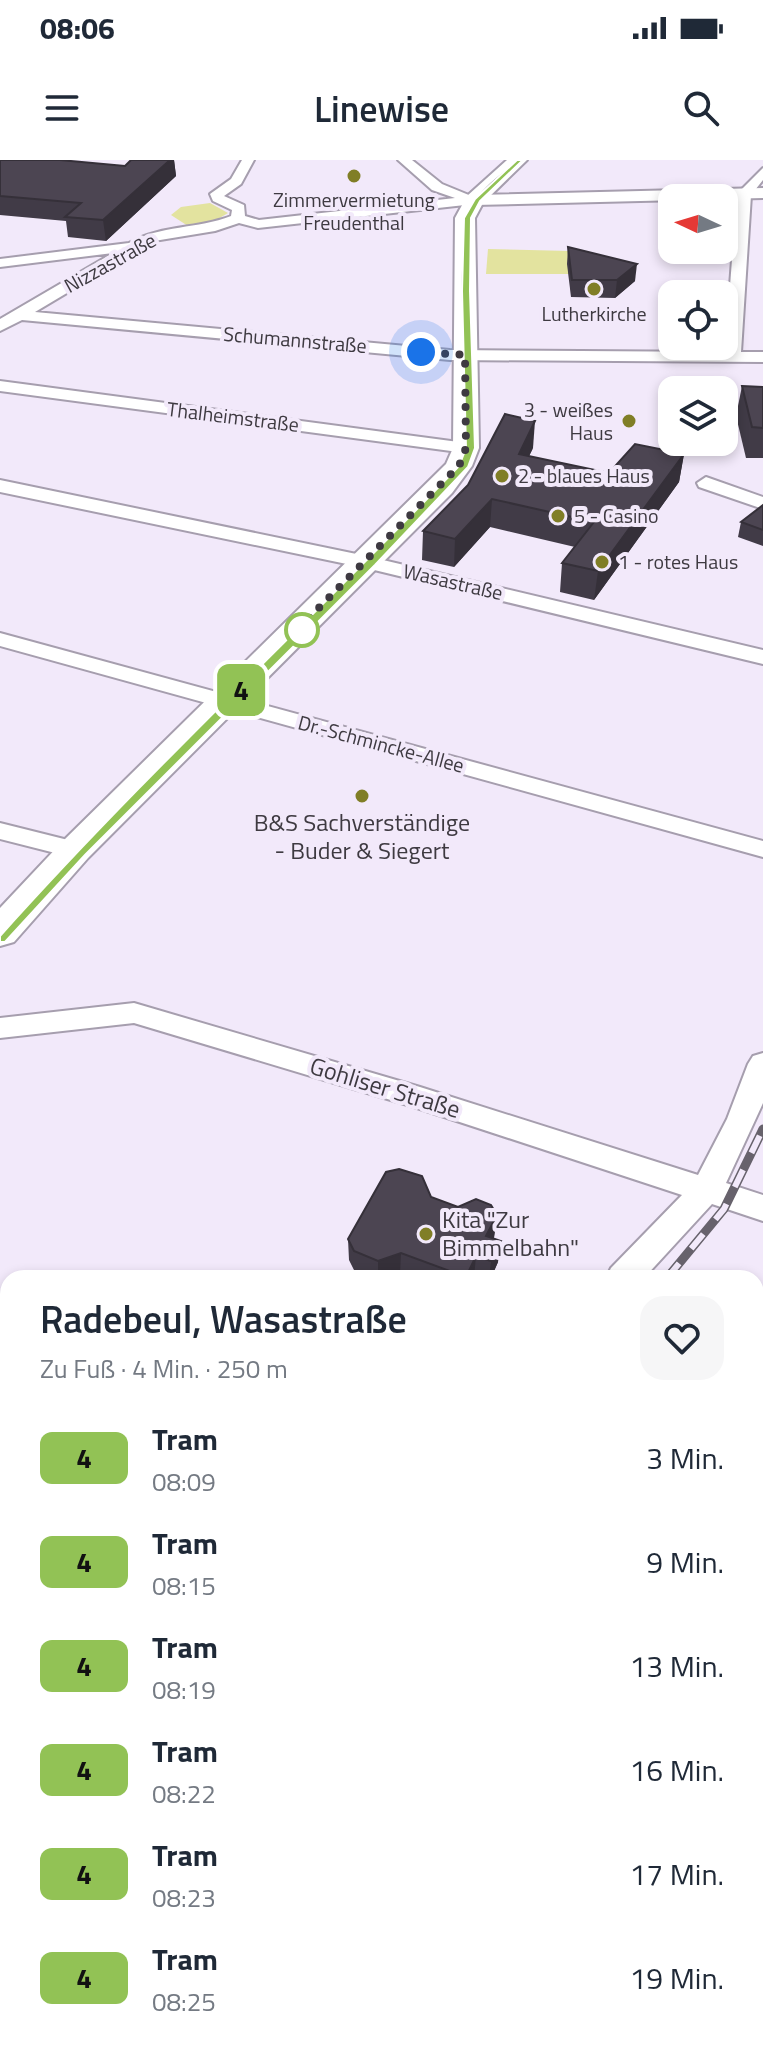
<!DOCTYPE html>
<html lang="de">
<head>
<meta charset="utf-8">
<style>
  :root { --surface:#fff; --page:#f6f6f7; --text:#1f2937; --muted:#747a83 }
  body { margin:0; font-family:"Titillium Web",sans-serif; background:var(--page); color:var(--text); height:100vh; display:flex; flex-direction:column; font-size:30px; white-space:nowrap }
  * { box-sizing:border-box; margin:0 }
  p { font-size:26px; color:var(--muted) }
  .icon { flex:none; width:44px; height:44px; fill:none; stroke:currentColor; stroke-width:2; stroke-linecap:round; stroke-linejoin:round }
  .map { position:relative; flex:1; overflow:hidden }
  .panel { position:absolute; left:0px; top:1110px; width:764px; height:776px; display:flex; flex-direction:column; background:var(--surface); border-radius:24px 24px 0 0; box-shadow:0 4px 12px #0003 }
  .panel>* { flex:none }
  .badge { padding:0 16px; border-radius:12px; font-size:28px; line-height:52px }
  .needle { width:52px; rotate:274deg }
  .buttons { position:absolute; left:658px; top:24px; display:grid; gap:16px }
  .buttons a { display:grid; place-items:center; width:80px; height:80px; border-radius:16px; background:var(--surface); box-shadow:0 4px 12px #0003; font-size:40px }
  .you { position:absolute; width:40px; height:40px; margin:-20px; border:6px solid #fff; border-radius:50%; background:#1a73e8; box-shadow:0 0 0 12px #1a73e833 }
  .map>.badge { position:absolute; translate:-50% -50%; box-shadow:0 0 0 4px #fff }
  .round { display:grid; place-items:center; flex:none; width:84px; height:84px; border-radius:24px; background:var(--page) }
  .overview { display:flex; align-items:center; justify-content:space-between; height:136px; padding:0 40px }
  h1 { font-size:38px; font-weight:600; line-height:60px }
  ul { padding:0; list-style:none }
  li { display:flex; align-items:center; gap:24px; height:104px; padding:0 40px }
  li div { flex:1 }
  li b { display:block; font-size:30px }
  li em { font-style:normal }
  li .badge { min-width:88px; font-weight:700; text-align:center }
  .status { display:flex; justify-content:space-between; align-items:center; height:56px; padding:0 40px; background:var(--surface); direction:ltr }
  .status svg { height:22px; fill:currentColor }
  header { display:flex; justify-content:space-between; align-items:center; height:104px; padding:0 40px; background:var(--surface); font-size:36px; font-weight:600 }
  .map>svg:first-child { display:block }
  .green { fill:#e3e39f }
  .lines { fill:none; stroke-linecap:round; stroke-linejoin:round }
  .minor-casing { stroke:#a69eae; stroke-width:4 }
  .tertiary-casing { stroke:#a69eae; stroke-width:4 }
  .secondary-casing { stroke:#a69eae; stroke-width:4 }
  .minor { fill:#fff; fill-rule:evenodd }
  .tertiary { fill:#fff; fill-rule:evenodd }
  .secondary { fill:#fff; fill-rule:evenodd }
  .tram { stroke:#67626c; stroke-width:2 }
  .rail-far1-casing { stroke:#67626c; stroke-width:9 }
  .rail-casing { stroke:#67626c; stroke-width:11 }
  .rail-far1 { stroke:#f2e9fa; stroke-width:6; stroke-dasharray:19; stroke-linecap:butt }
  .rail { stroke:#f2e9fa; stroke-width:8; stroke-dasharray:25; stroke-linecap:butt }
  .wall { fill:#413b47 }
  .shaded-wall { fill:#353039 }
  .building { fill:#4c4552; stroke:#353039; stroke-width:2 }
  .line { fill:#92c255; stroke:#fff; stroke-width:2 }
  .walk { stroke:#3e3a41; stroke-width:8; stroke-dasharray:0 14.4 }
  .poi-dot { fill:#807e26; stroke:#f2e9fa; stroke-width:3 }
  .stop-dot { fill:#fff; stroke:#92c255; stroke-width:4 }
  .labels { text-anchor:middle; stroke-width:8; stroke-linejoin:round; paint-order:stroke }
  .far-poi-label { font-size:20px; fill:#3e3a41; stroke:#f2e9fa; text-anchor:start }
  .far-street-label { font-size:20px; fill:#3e3a41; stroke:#f2e9fa }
  .poi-label { font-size:24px; fill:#3e3a41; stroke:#f2e9fa }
  .street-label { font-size:24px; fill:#3e3a41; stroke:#f2e9fa }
</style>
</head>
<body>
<div class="status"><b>08:06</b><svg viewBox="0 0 49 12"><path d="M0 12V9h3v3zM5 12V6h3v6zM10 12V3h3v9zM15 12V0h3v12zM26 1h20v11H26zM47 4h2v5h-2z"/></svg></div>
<header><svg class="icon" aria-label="menu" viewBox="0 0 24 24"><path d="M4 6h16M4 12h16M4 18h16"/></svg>Linewise<svg class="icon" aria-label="search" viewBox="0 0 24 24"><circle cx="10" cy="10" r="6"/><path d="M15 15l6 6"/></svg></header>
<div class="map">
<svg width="763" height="1886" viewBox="0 0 763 1886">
  <rect width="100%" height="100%" fill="#f2e9fa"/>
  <g class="green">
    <path d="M210 43 228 53 211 63 188 66 171 55 181 47Z"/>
    <path d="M488 89 570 91 574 114H486Z"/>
    <path d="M756 1372 763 1376V1886H350L341 1883 342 1878H756Z"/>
  </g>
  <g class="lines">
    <defs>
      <g id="minor">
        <path d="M242 0H254L241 24 224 36 244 45 245 56 259 60 455 38 432 30 398 0H412L442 24 481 40 474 44 258 68 239 63 215 71 154 81 35 152 450 190 725 192 737 34 763 8V20L751 35 741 192H763V202L450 200 22 160 0 171V159L113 93 0 107V99L129 83C160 65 198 69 231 56L232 50 213 41 210 34 231 19Z"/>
        <path d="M0 221 466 283 475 288 466 293 0 231Z"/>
        <path d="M706 317 763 337V349L699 327 697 323Z"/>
        <path d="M0 320 366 396 763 490V504L366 408 0 332Z"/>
        <path d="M0 473 763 681V697L0 486Z"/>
        <path d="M0 663 84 684 88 690 84 696 75 698 0 679Z"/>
        <path d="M134 843 420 927 698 1015 727 959 748 904 753 896 763 893V943L726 1023 763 1035V1061L712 1044 644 1118H606L611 1108 682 1035 414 947 134 863 0 878V858Z"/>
        <path d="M8 1462V1503L0 1506V1465Z"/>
        <path d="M280 1878H328L326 1886H278Z"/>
      </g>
      <path id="tertiary" d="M763 28V38L474 45 465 40 474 35Z"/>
      <path id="secondary" d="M507 0H527L483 43 475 58 479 288 472 306 452 333 88 698 14 782 0 786V748L62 682 446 304 453 288 455 58 467 36Z"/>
    </defs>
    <use href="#minor" class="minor-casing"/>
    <use href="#tertiary" class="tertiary-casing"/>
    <use href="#secondary" class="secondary-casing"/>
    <use href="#minor" class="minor"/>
    <use href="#tertiary" class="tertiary"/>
    <use href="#secondary" class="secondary"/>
    <path class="tram" d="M0 779 80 692 463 307 471 288C469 235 453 91 472 48 481 28 504 14 520 0"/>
    <defs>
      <path id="rail-far1" d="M667 1118 724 1049 763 969"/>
      <path id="rail" d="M0 1516 8 1512"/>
    </defs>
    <use href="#rail-far1" class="rail-far1-casing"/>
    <use href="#rail" class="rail-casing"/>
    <use href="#rail-far1" class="rail-far1"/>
    <use href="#rail" class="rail"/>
  </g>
  <g class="wall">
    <path d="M0 0 125 6 131 0H174L176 16 106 81 68 77 66 61 0 55Z"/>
    <path d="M568 87 635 121 615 138 571 137 567 104Z"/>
    <path d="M742 226 763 227V298H746L736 256Z"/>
    <path d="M533 288 529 296 609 313 684 294 679 322 594 440 560 432 562 403 575 387 490 367 454 407 422 400 423 371Z"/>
    <path d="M763 345V386L738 377 741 362Z"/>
    <path d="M431 1037 458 1047 497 1055 494 1078 498 1102 491 1118H410L400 1115 390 1118H369L355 1112 349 1100 348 1079Z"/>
  </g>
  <g class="shaded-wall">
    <path d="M170 0H174L176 16 106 81 103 60Z"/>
    <path d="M637 104 635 121 615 138 617 120Z"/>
    <path d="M535 261 533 288 517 321 519 294Z"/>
    <path d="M684 294 679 322 594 440 598 411Z"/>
    <path d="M492 339 490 367 454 407 455 379Z"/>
    <path d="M497 1055 494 1077 484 1097 486 1076Z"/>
    <path d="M501 1081 498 1102 491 1118H489L491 1101Z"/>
    <path d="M401 1093 400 1115 390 1118H378V1101Z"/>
    <path d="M476 1096 474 1118H466V1117Z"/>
  </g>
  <g class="building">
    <path d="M0 0H60L125 6 131 0H170L103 60 65 57 81 43 0 36Z"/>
    <path d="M568 87 637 104 617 120H572Z"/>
    <path d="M742 226 763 227V268L752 267Z"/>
    <path d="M505 254 535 261 519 294 609 313 635 284 684 294 598 411 562 403 594 362 492 339 455 379 423 371 468 325Z"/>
    <path d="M763 345V370L741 362Z"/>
    <path d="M399 1009 422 1016 431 1037 458 1047 476 1039 491 1045 497 1055 486 1076 501 1081 491 1101 476 1096 466 1117 401 1093 378 1101 354 1091 348 1079 386 1012Z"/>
  </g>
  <path class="line" d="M517 0H523L480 41 471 58 470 131 475 288 468 307 375 405 85 695 5 782H0V776C145 614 306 465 459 306L466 288 462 131 464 58 475 39Z"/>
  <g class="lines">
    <path class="walk" d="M302 470 305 462 459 306 466 288 465 195 421 192"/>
  </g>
  <g class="poi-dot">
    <circle cx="354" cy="16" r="8"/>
    <circle cx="594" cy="129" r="8"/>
    <circle cx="629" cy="261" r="8"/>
    <circle cx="502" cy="316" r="8"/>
    <circle cx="558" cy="356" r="8"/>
    <circle cx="602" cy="402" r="8"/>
    <circle cx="362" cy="636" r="8"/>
    <circle cx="426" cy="1074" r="8"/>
  </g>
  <circle class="stop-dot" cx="302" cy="470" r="16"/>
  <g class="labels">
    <g class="far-poi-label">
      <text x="354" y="47" text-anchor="middle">Zimmervermietung<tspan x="354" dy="23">Freudenthal</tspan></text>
      <text x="594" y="161" text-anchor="middle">Lutherkirche</text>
      <text x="613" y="257" text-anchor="end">3 - weißes<tspan x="613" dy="23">Haus</tspan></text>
      <text x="518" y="323">2 - blaues Haus</text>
      <text x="574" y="363">5 - Casino</text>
      <text x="618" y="409">1 - rotes Haus</text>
    </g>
    <g class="far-street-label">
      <text transform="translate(110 103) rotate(-29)" y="7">Nizzastraße</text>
      <text transform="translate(295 180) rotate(5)" y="7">Schumannstraße</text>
      <text transform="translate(233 257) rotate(7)" y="7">Thalheimstraße</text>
      <text transform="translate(453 422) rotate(13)" y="7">Wasastraße</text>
      <text transform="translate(381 584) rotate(15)" y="7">Dr.-Schmincke-Allee</text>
    </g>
    <g class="poi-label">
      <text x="362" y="671">B&amp;S Sachverständige<tspan x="362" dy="28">- Buder &amp; Siegert</tspan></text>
      <text x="442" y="1068" text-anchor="start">Kita "Zur<tspan x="442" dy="28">Bimmelbahn"</tspan></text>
    </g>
    <g class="street-label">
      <text transform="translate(385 928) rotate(17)" y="8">Gohliser Straße</text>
    </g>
  </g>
</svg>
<div class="buttons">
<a><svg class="needle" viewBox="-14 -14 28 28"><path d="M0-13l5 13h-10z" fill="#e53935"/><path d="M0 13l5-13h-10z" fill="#747a83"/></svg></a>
<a><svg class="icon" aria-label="locate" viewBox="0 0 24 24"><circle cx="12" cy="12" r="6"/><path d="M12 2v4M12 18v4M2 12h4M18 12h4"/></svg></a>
<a><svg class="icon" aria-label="layers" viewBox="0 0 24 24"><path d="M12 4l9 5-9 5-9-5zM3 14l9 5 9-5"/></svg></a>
</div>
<div class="you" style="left:421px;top:192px"></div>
<b class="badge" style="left:241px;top:530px;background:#92c255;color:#111">4</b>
<section class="panel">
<div class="overview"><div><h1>Radebeul, Wasastraße</h1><p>Zu Fuß · 4 Min. · 250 m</p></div><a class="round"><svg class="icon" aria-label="heart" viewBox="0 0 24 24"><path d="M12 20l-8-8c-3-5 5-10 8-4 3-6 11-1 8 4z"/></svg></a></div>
<ul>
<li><span class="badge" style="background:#92c255;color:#111">4</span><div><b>Tram</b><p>08:09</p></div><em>3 Min.</em></li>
<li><span class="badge" style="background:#92c255;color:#111">4</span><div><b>Tram</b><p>08:15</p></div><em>9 Min.</em></li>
<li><span class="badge" style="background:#92c255;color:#111">4</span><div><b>Tram</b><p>08:19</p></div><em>13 Min.</em></li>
<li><span class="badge" style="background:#92c255;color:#111">4</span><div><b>Tram</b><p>08:22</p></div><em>16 Min.</em></li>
<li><span class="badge" style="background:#92c255;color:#111">4</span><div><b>Tram</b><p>08:23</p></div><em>17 Min.</em></li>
<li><span class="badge" style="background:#92c255;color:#111">4</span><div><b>Tram</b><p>08:25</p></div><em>19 Min.</em></li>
</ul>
</section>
</div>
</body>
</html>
